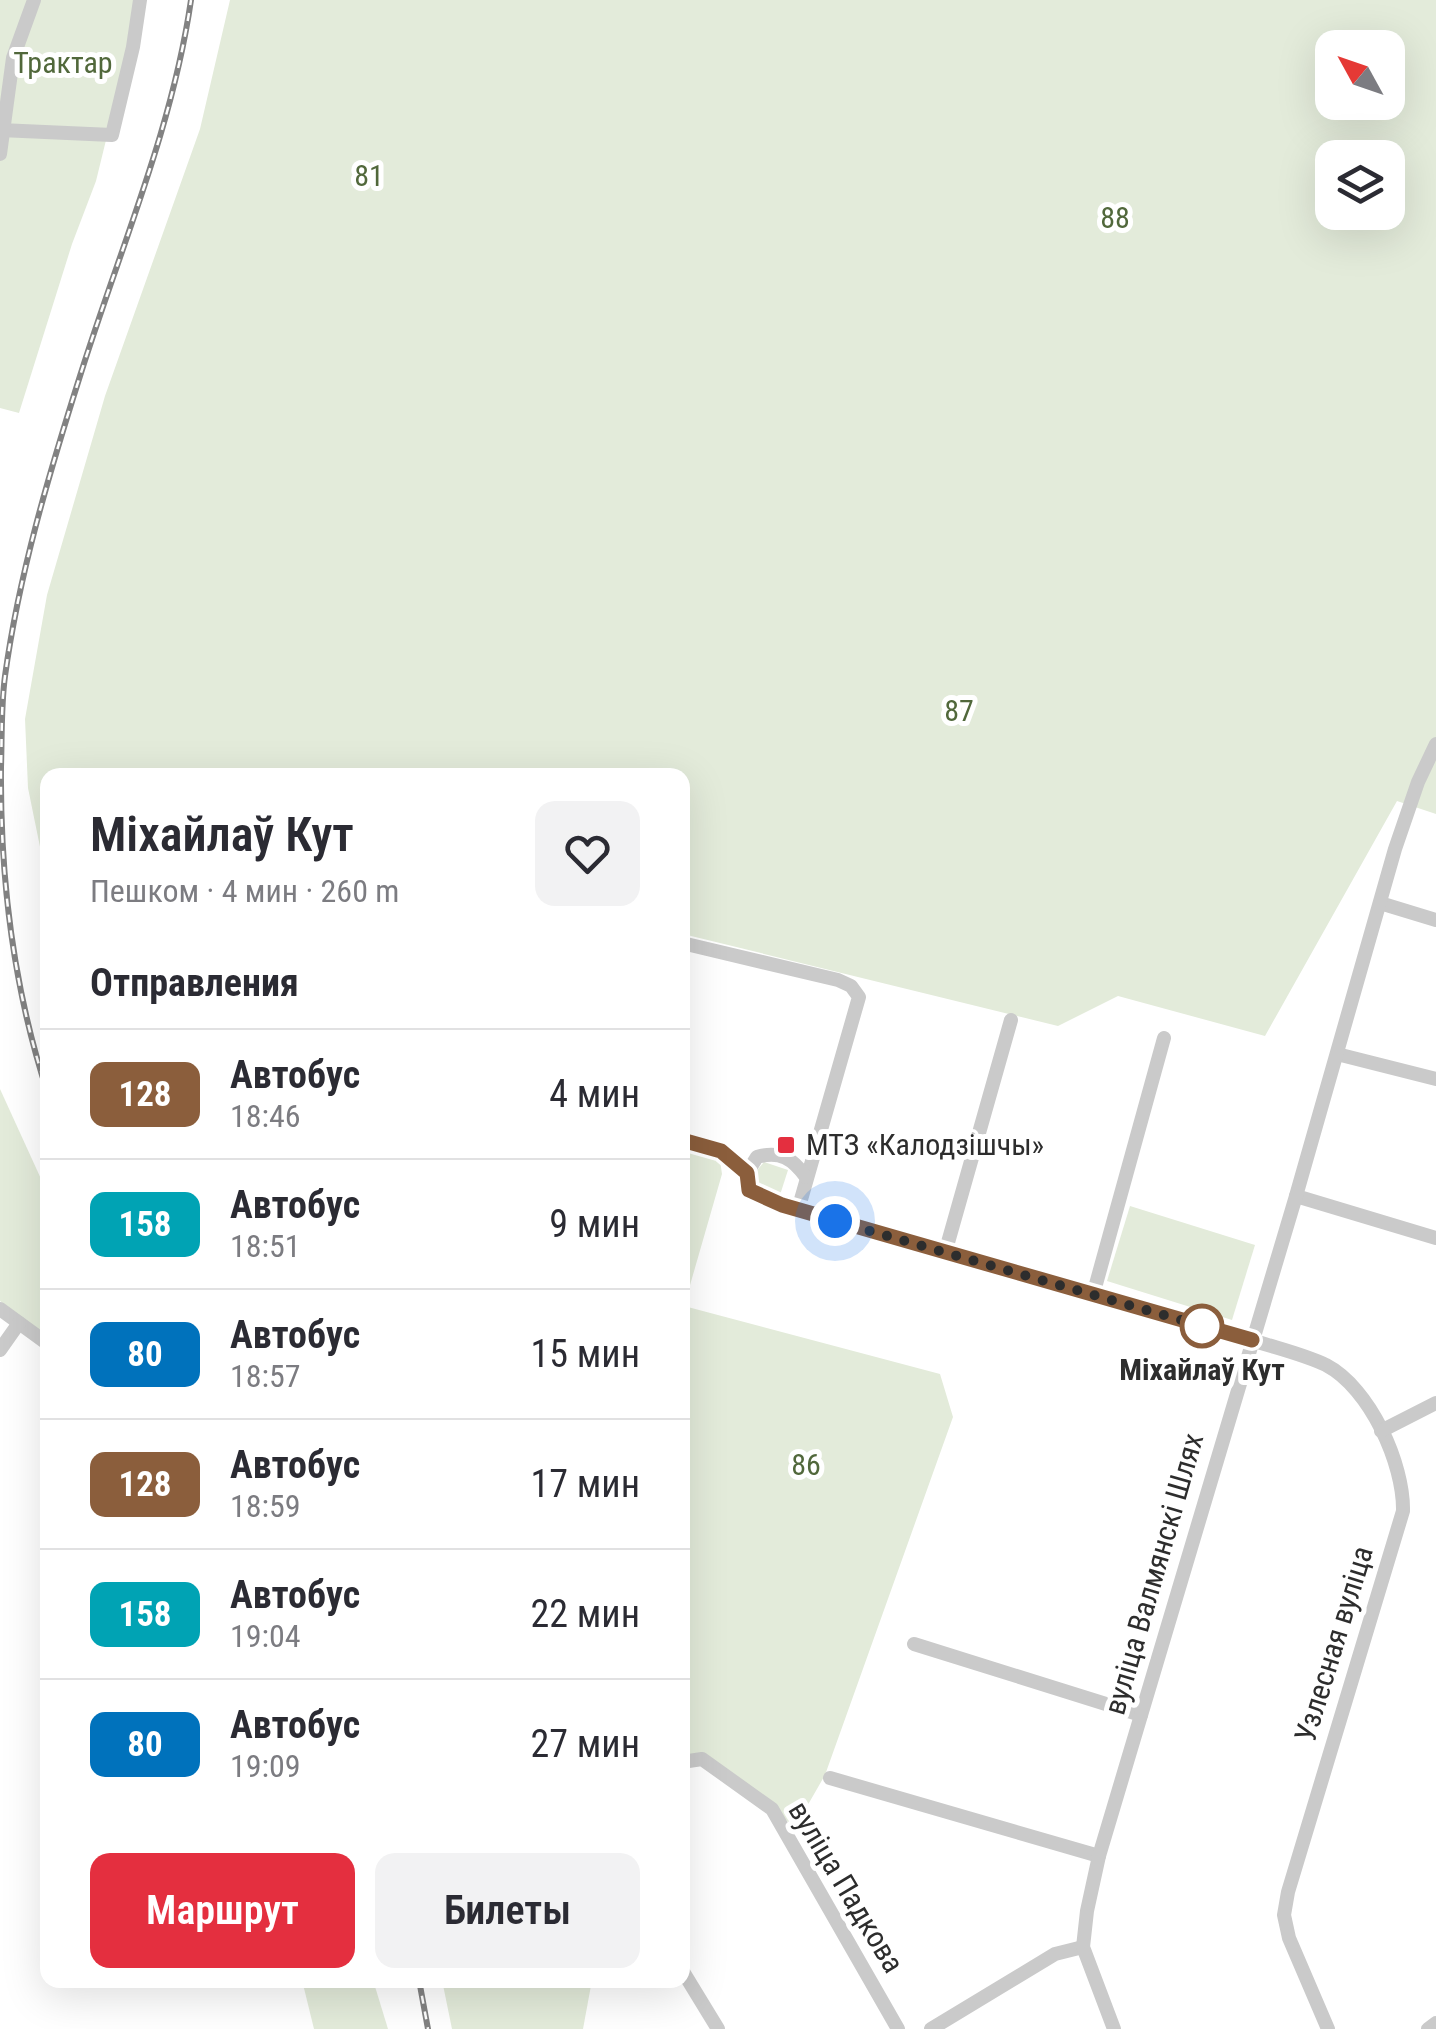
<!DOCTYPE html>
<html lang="ru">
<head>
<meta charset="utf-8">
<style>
  :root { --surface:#fff; --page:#f2f2f3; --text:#2b2b33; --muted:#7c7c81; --line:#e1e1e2; --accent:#e42f3f }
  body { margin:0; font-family:"Roboto Condensed",sans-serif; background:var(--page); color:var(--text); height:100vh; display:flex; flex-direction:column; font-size:38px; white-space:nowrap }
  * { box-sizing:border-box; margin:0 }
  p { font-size:32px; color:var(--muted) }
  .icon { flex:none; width:55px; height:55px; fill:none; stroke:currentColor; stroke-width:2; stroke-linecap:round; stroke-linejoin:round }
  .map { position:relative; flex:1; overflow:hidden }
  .drawer { position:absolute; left:40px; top:768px; width:650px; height:1220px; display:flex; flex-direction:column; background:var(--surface); border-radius:20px; box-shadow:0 10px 40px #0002 }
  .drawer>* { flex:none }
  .badge { padding:0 20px; border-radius:15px; font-size:35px; line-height:65px }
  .needle { width:65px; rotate:310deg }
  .buttons { position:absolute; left:1315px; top:30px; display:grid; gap:20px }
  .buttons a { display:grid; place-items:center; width:90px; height:90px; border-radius:20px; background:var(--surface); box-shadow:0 10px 40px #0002; font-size:50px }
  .you { position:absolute; width:50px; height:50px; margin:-25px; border:8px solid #fff; border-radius:50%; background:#1a73e8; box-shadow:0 0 0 15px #1a73e833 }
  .map>.badge { position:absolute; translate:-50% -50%; box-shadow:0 0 0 5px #fff }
  h2 { padding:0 50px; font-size:38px; line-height:90px }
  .round { display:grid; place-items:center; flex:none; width:105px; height:105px; border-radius:20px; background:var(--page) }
  .overview { display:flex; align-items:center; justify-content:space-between; height:170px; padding:0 50px }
  h1 { font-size:48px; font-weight:600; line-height:75px }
  .action { display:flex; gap:20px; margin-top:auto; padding:20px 50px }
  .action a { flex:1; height:115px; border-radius:20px; background:var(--accent); color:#fff; font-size:40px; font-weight:600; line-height:115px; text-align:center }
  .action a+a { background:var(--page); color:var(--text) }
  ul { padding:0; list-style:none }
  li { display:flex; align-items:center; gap:30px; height:130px; padding:0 50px; border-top:2px solid var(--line) }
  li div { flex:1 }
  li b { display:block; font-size:38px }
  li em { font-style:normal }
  li .badge { min-width:110px; font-weight:700; text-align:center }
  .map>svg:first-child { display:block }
  .green { fill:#e3ebda; fill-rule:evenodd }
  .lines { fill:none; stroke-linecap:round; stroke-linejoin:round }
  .minor { stroke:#cacaca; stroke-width:14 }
  .rail-casing { stroke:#828282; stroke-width:6 }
  .rail { stroke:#fff; stroke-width:2.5; stroke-dasharray:8; stroke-linecap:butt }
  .line-casing { stroke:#fff; stroke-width:22 }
  .line { stroke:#8b5e3c; stroke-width:15 }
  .walk { stroke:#2d2d2d; stroke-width:10; stroke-dasharray:0 18 }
  .poi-dot { fill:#e42f3f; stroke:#fff; stroke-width:4 }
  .stop-dot { fill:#fff; stroke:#8b5e3c; stroke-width:5 }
  .labels { text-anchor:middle; stroke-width:10; stroke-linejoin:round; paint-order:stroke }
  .park-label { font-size:30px; fill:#51683b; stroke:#fff }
  .poi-label { font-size:30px; fill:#2d2d2d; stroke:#fff; text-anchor:start }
  .stop-label { font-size:30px; font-weight:bold; fill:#2d2d2d; stroke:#fff }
  .street-label { font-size:30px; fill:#2d2d2d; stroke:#fff }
</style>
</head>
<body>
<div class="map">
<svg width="1436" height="2029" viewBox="0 0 1436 2029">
  <rect width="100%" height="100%" fill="#fff"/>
  <g class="green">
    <path d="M0 0H136L129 46 96 181 72 244 19 413 0 408Z"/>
    <path d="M230 0H1436V814L1397 801 1265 1036 1118 996 1058 1026 683 934 682 775H48V886L28 788 25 719 47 595 105 396 200 129ZM1332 48H1388V102H1332ZM1332 158H1388V212H1332Z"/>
    <path d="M0 1089 47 1192V1338L0 1301Z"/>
    <path d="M683 1147 720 1160 722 1174 684 1306 940 1374 953 1417 825 1775 794 1829 774 1806 706 1755 683 1757Z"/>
    <path d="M764 1162 788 1170 780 1195 755 1186 753 1175Z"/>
    <path d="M1130 1206 1255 1245 1232 1320 1107 1281Z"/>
    <path d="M302 1980H373L388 2029H314Z"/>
    <path d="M442 1980H592L583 2029H452Z"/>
  </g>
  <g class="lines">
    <g class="minor">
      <path d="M0 130 112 135 133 47 140 0"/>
      <path d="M0 154 13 58 34 0"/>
      <path d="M1380 903 1436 920"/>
      <path d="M682 943 838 980 851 986 859 997 798 1210"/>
      <path d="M1337 1054 1436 1079"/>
      <path d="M682 1140 721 1151 747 1173 749 1190 782 1205 1252 1340C1276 1348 1303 1354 1326 1365 1370 1388 1404 1464 1403 1511L1288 1892 1284 1915 1289 1938 1328 2029"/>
      <path d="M747 1173 757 1157C780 1150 793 1159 806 1177"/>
      <path d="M1296 1196 1436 1238"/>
      <path d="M945 1253 1011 1020"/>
      <path d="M1093 1295 1164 1038"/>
      <path d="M0 1309 48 1344"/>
      <path d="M0 1350 19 1323"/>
      <path d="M1381 1431 1436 1403"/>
      <path d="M914 1644 1141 1715"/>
      <path d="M682 1762 702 1759 772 1809 898 2029"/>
      <path d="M830 1778 1099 1856"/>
      <path d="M682 1970 718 2029"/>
      <path d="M931 2029 1055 1954 1083 1947"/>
      <path d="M1114 2029 1083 1947 1087 1911 1099 1856 1296 1196 1395 849 1418 782 1436 744"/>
      <path d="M1428 2029 1436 2023"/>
    </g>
    <defs>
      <g id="rail">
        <path d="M48 1094C13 988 0 878 1 767 2 737 1 706 5 676 19 574 49 474 80 376 119 251 172 131 191 0"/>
        <path d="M419 1980 428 2029"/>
      </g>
    </defs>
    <use href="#rail" class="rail-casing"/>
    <use href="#rail" class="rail"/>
  </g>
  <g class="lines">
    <defs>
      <path id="line" d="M682 1140 721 1151 747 1173 749 1190 782 1205 1252 1340"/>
    </defs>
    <use href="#line" class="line-casing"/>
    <use href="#line" class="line"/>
    <path class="walk" d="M835 1221 1202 1326"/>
  </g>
  <rect class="poi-dot" x="776" y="1135" width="20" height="20" rx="5"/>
  <circle class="stop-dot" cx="1202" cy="1326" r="20"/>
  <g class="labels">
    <g class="park-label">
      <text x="63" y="73">Трактар</text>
      <text x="369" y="186">81</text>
      <text x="1115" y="228">88</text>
      <text x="959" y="721">87</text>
      <text x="806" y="1475">86</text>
    </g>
    <g class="poi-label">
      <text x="806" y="1155">МТЗ «Калодзішчы»</text>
    </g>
    <g class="stop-label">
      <text x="1202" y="1380">Міхайлаў Кут</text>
    </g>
    <g class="street-label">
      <text transform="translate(1154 1574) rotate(-74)" y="10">вуліца Валмянскі Шлях</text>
      <text transform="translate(1334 1644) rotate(-73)" y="10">Узлесная вуліца</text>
      <text transform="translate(846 1887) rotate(59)" y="10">вуліца Падкова</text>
    </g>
  </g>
</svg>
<div class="buttons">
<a><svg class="needle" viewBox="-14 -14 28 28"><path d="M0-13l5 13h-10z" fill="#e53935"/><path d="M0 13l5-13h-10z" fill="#7c7c81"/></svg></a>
<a><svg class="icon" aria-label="layers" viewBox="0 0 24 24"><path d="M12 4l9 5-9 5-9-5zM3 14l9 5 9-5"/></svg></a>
</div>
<div class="you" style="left:835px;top:1221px"></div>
<section class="drawer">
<div class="overview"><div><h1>Міхайлаў Кут</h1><p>Пешком · 4 мин · 260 m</p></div><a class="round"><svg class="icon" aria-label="heart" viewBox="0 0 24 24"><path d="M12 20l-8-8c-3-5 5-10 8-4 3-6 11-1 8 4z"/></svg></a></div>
<h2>Отправления</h2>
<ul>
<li><span class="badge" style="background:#8b5e3c;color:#fff">128</span><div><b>Автобус</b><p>18:46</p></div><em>4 мин</em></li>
<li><span class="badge" style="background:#00a3b4;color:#fff">158</span><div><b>Автобус</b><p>18:51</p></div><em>9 мин</em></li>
<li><span class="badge" style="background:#0072bc;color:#fff">80</span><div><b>Автобус</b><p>18:57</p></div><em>15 мин</em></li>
<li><span class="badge" style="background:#8b5e3c;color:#fff">128</span><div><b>Автобус</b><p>18:59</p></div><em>17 мин</em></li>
<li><span class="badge" style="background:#00a3b4;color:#fff">158</span><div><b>Автобус</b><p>19:04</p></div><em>22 мин</em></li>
<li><span class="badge" style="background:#0072bc;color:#fff">80</span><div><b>Автобус</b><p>19:09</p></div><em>27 мин</em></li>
</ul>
<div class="action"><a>Маршрут</a><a>Билеты</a></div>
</section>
</div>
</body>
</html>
